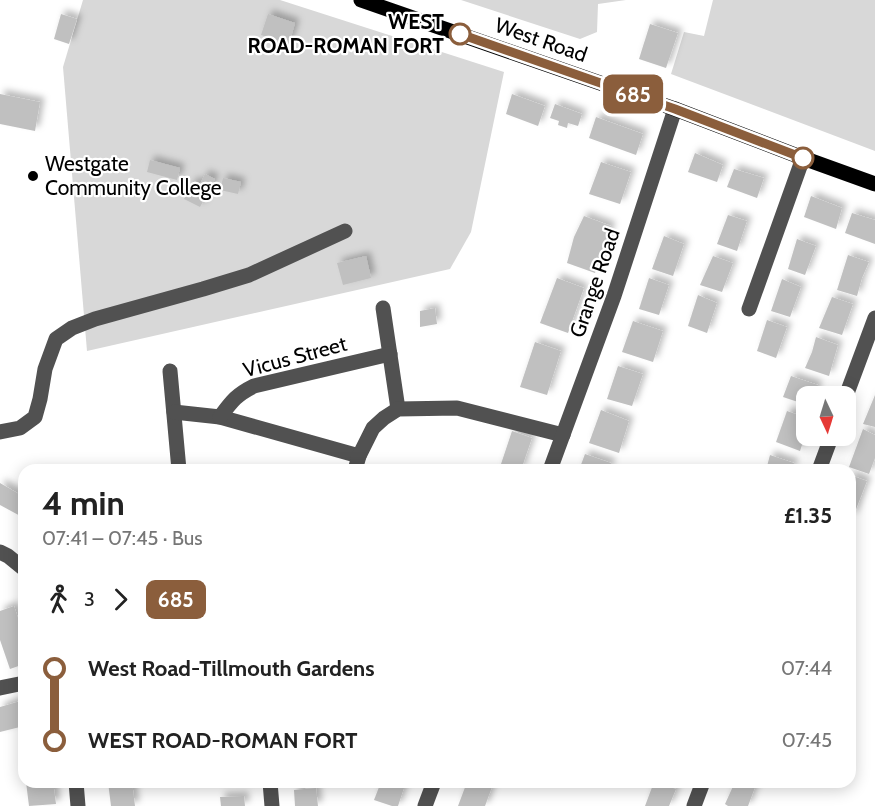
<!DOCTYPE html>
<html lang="en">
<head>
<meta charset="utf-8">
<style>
  :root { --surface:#fff; --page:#f2f2f2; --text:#222; --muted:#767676 }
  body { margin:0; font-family:Cabin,sans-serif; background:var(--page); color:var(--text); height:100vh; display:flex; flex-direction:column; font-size:22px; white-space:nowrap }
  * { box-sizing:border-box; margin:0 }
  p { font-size:20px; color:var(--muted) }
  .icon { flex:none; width:33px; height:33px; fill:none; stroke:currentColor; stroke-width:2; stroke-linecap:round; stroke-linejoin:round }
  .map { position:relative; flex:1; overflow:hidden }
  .details { position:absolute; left:18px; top:464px; width:838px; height:324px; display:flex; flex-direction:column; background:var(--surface); border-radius:18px; box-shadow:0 3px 15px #0003 }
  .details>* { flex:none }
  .badge { padding:0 12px; border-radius:9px; font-size:21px; line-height:39px }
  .needle { width:39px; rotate:176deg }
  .buttons { position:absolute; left:796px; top:386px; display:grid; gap:12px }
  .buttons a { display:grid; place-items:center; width:60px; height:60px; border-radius:12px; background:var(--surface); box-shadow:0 3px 15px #0003; font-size:30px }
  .map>.badge { position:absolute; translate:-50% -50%; box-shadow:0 0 0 3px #fff }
  .legs { display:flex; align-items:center; gap:9px; height:66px; padding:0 24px; font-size:20px }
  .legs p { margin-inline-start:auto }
  .head { display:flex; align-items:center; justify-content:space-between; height:102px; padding:0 24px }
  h1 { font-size:33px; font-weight:700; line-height:45px }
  ul { padding:0 24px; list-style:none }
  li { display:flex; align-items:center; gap:21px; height:72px; font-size:22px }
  li i { display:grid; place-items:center; width:9px; height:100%; margin:0 8px; background:currentColor }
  li i::after { content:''; width:15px; height:15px; margin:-8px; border:4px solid; border-radius:50%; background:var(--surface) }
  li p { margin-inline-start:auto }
  li:first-child i { background:linear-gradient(#0000 50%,currentColor 0) }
  li:last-child i { background:linear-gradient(currentColor 50%,#0000 0) }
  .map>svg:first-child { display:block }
  .green { fill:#d8d8d8 }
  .building { fill:#c0c0c0; filter:url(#shadow) }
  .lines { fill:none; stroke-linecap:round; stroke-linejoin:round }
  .minor { stroke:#515151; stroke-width:15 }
  .major { stroke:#000; stroke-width:15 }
  .line-1-casing { stroke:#fff; stroke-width:14 }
  .line-1 { stroke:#8b5e3c; stroke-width:9 }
  .stop-1-dot { fill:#fff; stroke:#8b5e3c; stroke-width:3 }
  .poi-dot { fill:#000; stroke:#fff; stroke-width:2 }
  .labels { text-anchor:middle; stroke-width:4.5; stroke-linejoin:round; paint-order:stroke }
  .stop-label { font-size:21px; font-weight:bold; fill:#000; stroke:#fff; text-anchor:end }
  .street-label { font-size:21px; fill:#000; stroke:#fff }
  .poi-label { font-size:21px; fill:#000; stroke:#fff; text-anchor:start }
</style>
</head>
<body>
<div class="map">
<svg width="875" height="806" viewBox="0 0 875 806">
  <defs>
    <filter id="shadow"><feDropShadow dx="4.5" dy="-4.5" stdDeviation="3" flood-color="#0004"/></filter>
  </defs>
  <rect width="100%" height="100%" fill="#fff"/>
  <g class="green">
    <path d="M83 0H280L504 72 471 232 450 269 87 351 63 67Z"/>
    <path d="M461 0H626L598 4 597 32 580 39Z"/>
    <path d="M713 0H875V151L671 74 684 32 704 36Z"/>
  </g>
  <g class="building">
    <path d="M61 14 77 19 69 44 54 39Z"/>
    <path d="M268 14 295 23 289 44 261 35Z"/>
    <path d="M650 24 678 33 666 68 639 59Z"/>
    <path d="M0 94 40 102 35 131 0 124Z"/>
    <path d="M512 94 545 106 538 126 506 114Z"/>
    <path d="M555 104 582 114 578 126 568 123 567 128 558 125 559 121 550 118Z"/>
    <path d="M596 117 643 134 636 155 589 138Z"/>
    <path d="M695 153 723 165 717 182 688 172Z"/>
    <path d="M150 160 180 168 177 180 147 172Z"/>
    <path d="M601 162 631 172 620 204 589 194Z"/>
    <path d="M734 169 764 178 757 198 727 187Z"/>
    <path d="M205 174 215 179 200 207 184 199 193 181 200 184Z"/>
    <path d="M223 178 241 182 238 194 220 190Z"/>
    <path d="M811 196 842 208 836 229 804 217Z"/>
    <path d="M852 213 875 220V244L845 233Z"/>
    <path d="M728 215 747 221 737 251 717 244Z"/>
    <path d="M584 216 611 226 595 273 567 263 574 237Z"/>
    <path d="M664 236 684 244 673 276 652 269Z"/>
    <path d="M797 239 816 246 805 275 788 269Z"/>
    <path d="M848 255 869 262 862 278 857 296 837 290Z"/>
    <path d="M366 256 371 278 343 285 337 263Z"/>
    <path d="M713 256 733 263 722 292 700 285Z"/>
    <path d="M557 278 584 288 568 333 540 323Z"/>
    <path d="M649 278 669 285 659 315 639 309Z"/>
    <path d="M782 279 801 287 790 317 771 311Z"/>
    <path d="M698 295 717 303 707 333 688 326Z"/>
    <path d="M832 297 853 304 842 335 819 328Z"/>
    <path d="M435 308 437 324 420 327V311Z"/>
    <path d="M767 320 787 327 776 358 757 351Z"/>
    <path d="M633 321 663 331 653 362 622 352Z"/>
    <path d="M816 337 838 345 829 376 805 368 812 352Z"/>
    <path d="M535 342 561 351 547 395 520 387Z"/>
    <path d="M618 366 643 374 632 406 607 399Z"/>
    <path d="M791 376 818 385 814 396H807V405L783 397Z"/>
    <path d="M875 395V427L863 424Z"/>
    <path d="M601 410 629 421 619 453 589 443Z"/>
    <path d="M787 411 807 418V430L800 451 776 442Z"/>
    <path d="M863 429 875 435V458L869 474 849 467Z"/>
    <path d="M512 431 532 438 521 470H499Z"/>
    <path d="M585 454 611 463 609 470H579Z"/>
    <path d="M770 455 794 463 792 470H766Z"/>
    <path d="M850 475 867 481 853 517 850 516Z"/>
    <path d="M0 483 24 497V518L0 505Z"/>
    <path d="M14 606 24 636V664L10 669 0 640V611Z"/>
    <path d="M24 700V726L0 732V707Z"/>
    <path d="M26 782H53L56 804 29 806Z"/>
    <path d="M108 782H132L135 806H111Z"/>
    <path d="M220 782H243V785L221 787Z"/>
    <path d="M381 782H406L398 806H392L374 800Z"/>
    <path d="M467 782H479L492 787 485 806H458Z"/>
    <path d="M654 782 676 789 669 806H645Z"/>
    <path d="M735 782H757L748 806H728L725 804Z"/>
    <path d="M316 788 318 806H295L294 790Z"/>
    <path d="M244 796 245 806H221L220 797Z"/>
  </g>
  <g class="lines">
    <g class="minor">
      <path d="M383 308 398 409"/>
      <path d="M749 309 803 158"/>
      <path d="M170 371 179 470"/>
      <path d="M846 396 875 318"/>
      <path d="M174 412 220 417 359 456"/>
      <path d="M220 417C232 401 236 395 254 386L390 354"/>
      <path d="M0 432 20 428 35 417 40 399 45 369 56 339 72 328 95 319 203 289 249 275 345 231"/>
      <path d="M355 470 359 456 373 428 384 418 398 409 457 408 563 435"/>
      <path d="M550 470 614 296 675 109"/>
      <path d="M819 470 832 435"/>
      <path d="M0 552 8 556 24 569"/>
      <path d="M0 688 24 683"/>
      <path d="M76 782 78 806"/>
      <path d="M270 782 272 806"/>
      <path d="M425 806 434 782"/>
      <path d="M694 806 703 782"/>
    </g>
    <path class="major" d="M361 0 675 109 803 158 875 184"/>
  </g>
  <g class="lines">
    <defs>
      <path id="line-1" d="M460 34 675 109 803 158"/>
    </defs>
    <use href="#line-1" class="line-1-casing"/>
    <use href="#line-1" class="line-1"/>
  </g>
  <g class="stop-1-dot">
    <circle cx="460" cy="34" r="10"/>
    <circle cx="803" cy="158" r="10"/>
  </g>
  <circle class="poi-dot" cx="33" cy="176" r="6"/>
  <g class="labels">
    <g class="stop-label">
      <text x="444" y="29">WEST<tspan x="444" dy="24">ROAD-ROMAN FORT</tspan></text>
    </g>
    <g class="street-label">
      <text transform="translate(541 40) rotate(19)" y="7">West Road</text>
      <text transform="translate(595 283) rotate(-71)" y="7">Grange Road</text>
      <text transform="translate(295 357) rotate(-15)" y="7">Vicus Street</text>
    </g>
    <g class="poi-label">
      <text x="45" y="171">Westgate<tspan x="45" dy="24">Community College</tspan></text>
    </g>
  </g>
</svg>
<div class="buttons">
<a><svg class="needle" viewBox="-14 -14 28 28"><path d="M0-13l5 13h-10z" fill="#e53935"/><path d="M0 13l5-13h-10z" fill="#767676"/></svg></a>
</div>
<b class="badge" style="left:633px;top:94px;background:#8b5e3c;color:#fff">685</b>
<section class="details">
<div class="head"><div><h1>4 min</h1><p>07:41 – 07:45 · Bus</p></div><b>£1.35</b></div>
<div class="legs"><svg class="icon" aria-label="walk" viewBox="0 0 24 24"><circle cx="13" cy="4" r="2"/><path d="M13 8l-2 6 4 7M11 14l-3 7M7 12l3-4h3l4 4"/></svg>3<svg class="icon" aria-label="forward" viewBox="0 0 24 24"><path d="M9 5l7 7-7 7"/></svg><b class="badge" style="background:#8b5e3c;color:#fff">685</b></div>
<ul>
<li><i style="color:#8b5e3c"></i><b>West Road-Tillmouth Gardens</b><p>07:44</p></li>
<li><i style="color:#8b5e3c"></i><b>WEST ROAD-ROMAN FORT</b><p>07:45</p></li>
</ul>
</section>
</div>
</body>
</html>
